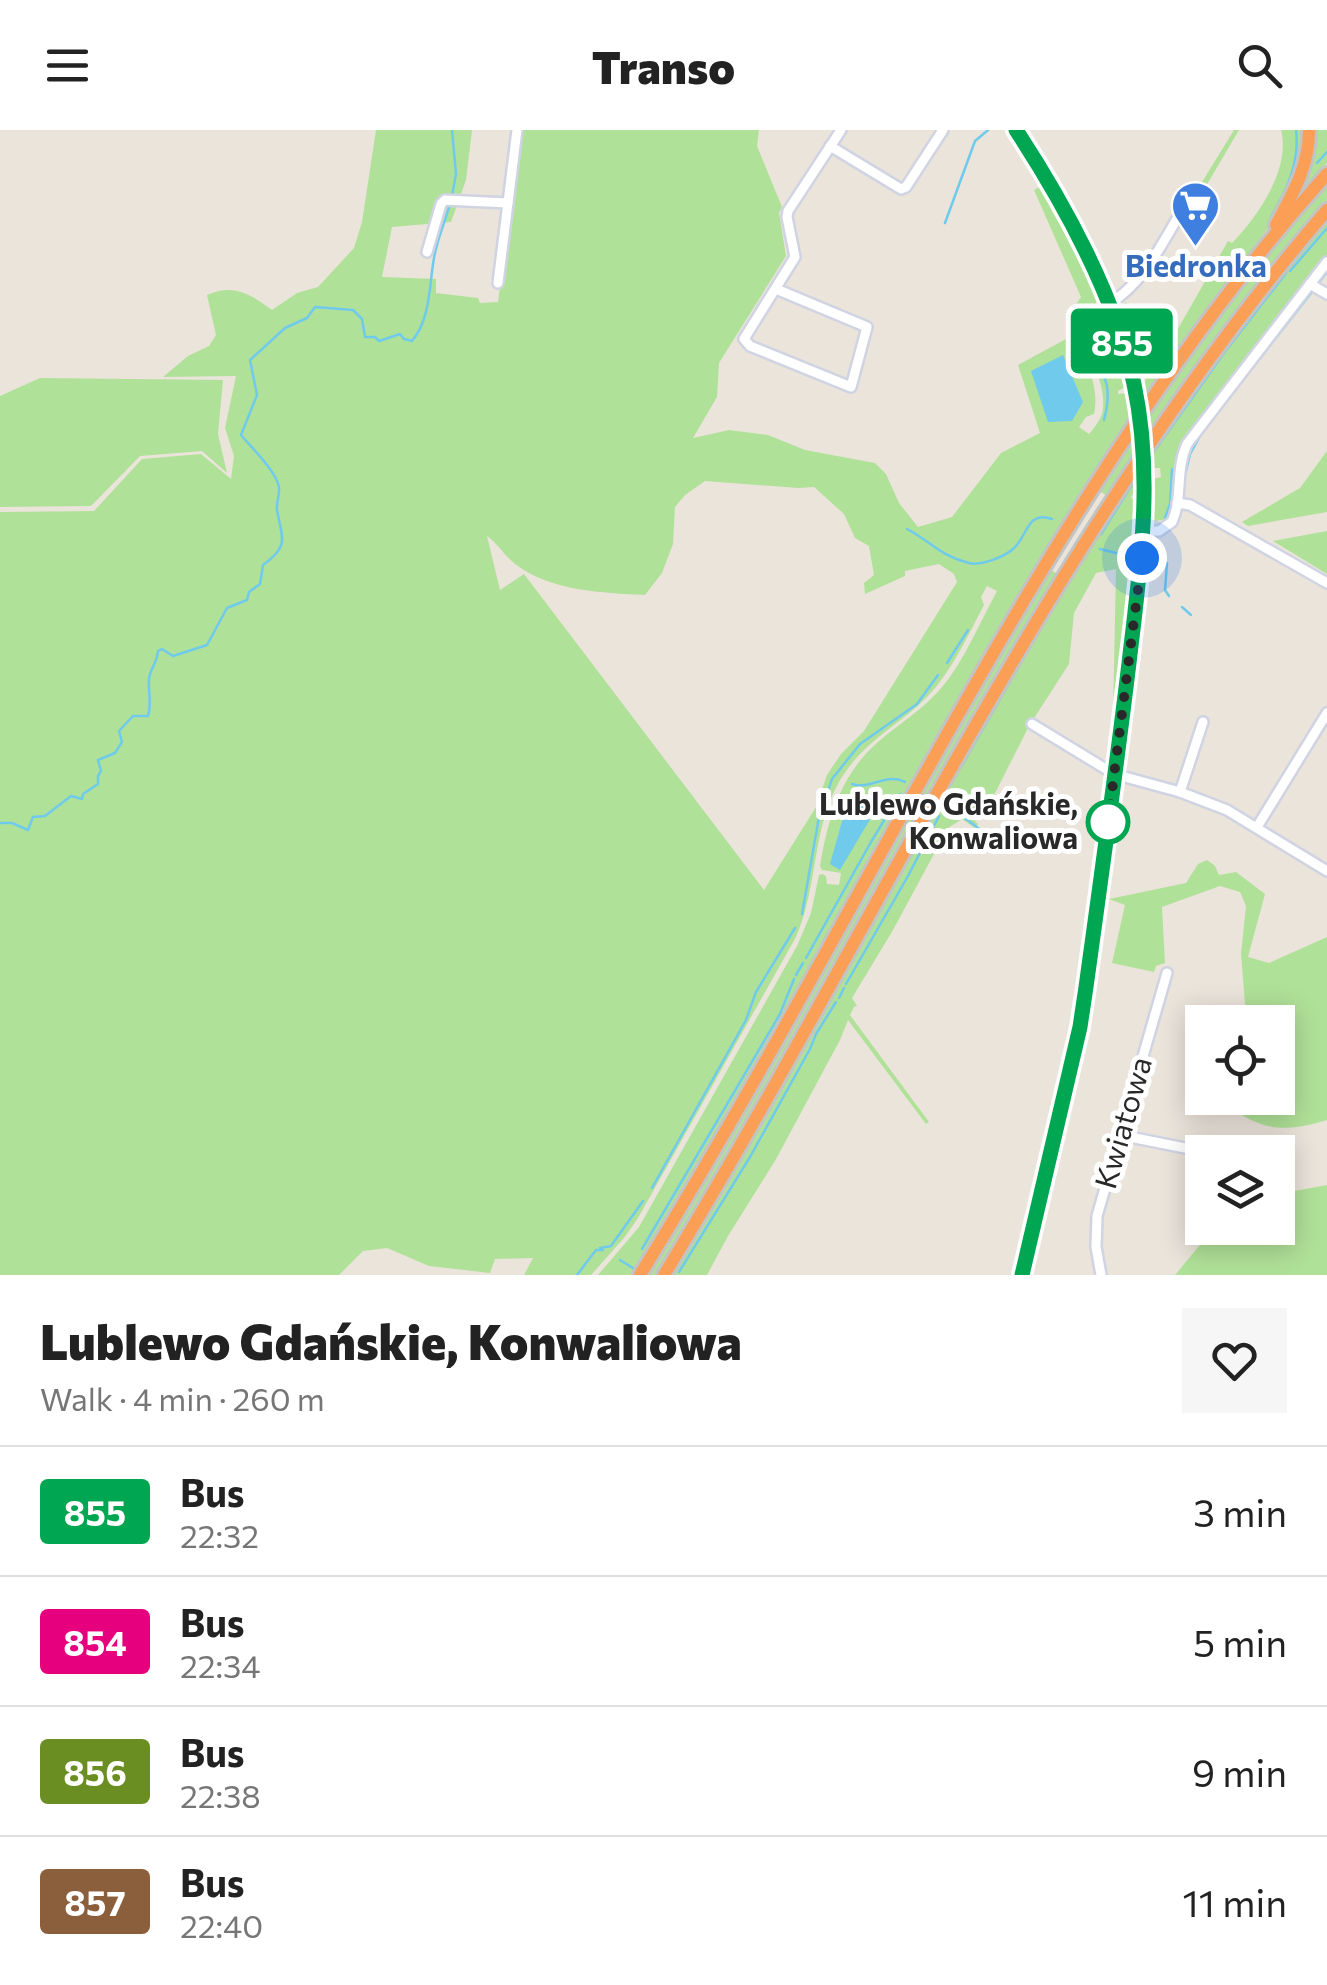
<!DOCTYPE html>
<html lang="en">
<head>
<meta charset="utf-8">
<style>
  :root { --surface:#fff; --page:#f6f6f6; --text:#222; --muted:#767676; --line:#e0e0e0 }
  body { margin:0; font-family:Commissioner,sans-serif; background:var(--page); color:var(--text); height:100vh; display:flex; flex-direction:column; font-size:38px; white-space:nowrap }
  * { box-sizing:border-box; margin:0 }
  p { font-size:32px; color:var(--muted) }
  .icon { flex:none; width:55px; height:55px; fill:none; stroke:currentColor; stroke-width:2; stroke-linecap:round; stroke-linejoin:round }
  .map { position:relative; height:1145px; overflow:hidden }
  .sheet { display:flex; flex-direction:column; background:var(--surface); flex:1 }
  .sheet>* { flex:none }
  .badge { padding:0 20px; border-radius:8px; font-size:35px; line-height:65px }
  .fabs { position:absolute; left:1185px; top:875px; display:grid; gap:20px }
  .fabs a { display:grid; place-items:center; width:110px; height:110px; border-radius:0px; background:var(--surface); box-shadow:0 5px 25px #0003; font-size:50px }
  .you { position:absolute; width:50px; height:50px; margin:-25px; border:8px solid #fff; border-radius:50%; background:#1a73e8; box-shadow:0 0 0 15px #1a73e833 }
  .map>.badge { position:absolute; translate:-50% -50%; box-shadow:0 0 0 5px #fff }
  .round { display:grid; place-items:center; flex:none; width:105px; height:105px; border-radius:0px; background:var(--page) }
  .overview { display:flex; align-items:center; justify-content:space-between; height:170px; padding:0 40px }
  h1 { font-size:48px; font-weight:800; line-height:75px }
  ul { padding:0; list-style:none }
  li { display:flex; align-items:center; gap:30px; height:130px; padding:0 40px; border-top:2px solid var(--line) }
  li div { flex:1 }
  li b { display:block; font-size:38px }
  li em { font-style:normal }
  li .badge { min-width:110px; font-weight:700; text-align:center }
  header { display:flex; justify-content:space-between; align-items:center; height:130px; padding:0 40px; background:var(--surface); font-size:45px; font-weight:800 }
  .map>svg:first-child { display:block }
  .green { fill:#b0e198; fill-rule:evenodd }
  .water { fill:#6fcaec }
  .lines { fill:none; stroke-linecap:round; stroke-linejoin:round }
  .stream { stroke:#6fcaec; stroke-width:2.5 }
  .minor-casing { stroke:#d0d3e2; stroke-width:14 }
  .major-casing { stroke:#c3c3c3; stroke-width:16 }
  .highway-casing { stroke:#c3c3c3; stroke-width:18 }
  .minor { stroke:#fff; stroke-width:9 }
  .major { stroke:#eecd5d; stroke-width:11 }
  .highway { stroke:#fb9e56; stroke-width:12 }
  .major-bridge-casing { stroke:#c3c3c3; stroke-width:16; stroke-linecap:butt }
  .major-bridge { stroke:#eecd5d; stroke-width:11 }
  .line-casing { stroke:#fff; stroke-width:22 }
  .line { stroke:#00a651; stroke-width:15 }
  .walk { stroke:#292929; stroke-width:10; stroke-dasharray:0 18 }
  .stop-dot { fill:#fff; stroke:#00a651; stroke-width:5 }
  .labels { text-anchor:middle; stroke-width:10; stroke-linejoin:round; paint-order:stroke }
  .shop-label { font-size:30px; font-weight:bold; fill:#366cbe; stroke:#fff }
  .stop-label { font-size:30px; font-weight:bold; fill:#292929; stroke:#fff; text-anchor:end }
  .street-label { font-size:30px; fill:#292929; stroke:#fff }
</style>
</head>
<body>
<header><svg class="icon" aria-label="menu" viewBox="0 0 24 24"><path d="M4 6h16M4 12h16M4 18h16"/></svg>Transo<svg class="icon" aria-label="search" viewBox="0 0 24 24"><circle cx="10" cy="10" r="6"/><path d="M15 15l6 6"/></svg></header>
<div class="map">
<svg width="1327" height="1145" viewBox="0 0 1327 1145">
  <rect width="100%" height="100%" fill="#ebe4db"/>
  <g class="green">
    <path d="M376 0H472L466 50 451 92 392 97 382 147 436 149V163L478 168 480 173 498 172 521 0H759L757 16 782 77 779 83 786 126 719 233 717 267 693 308 729 300 768 305 805 320 875 333 886 344 899 373 918 397 952 387 1001 323 1040 303 1018 235 1066 209 1068 186 1081 167 1034 60 1043 55 1048 58 1099 165C1097 179 1082 186 1081 202 1080 230 1101 251 1094 284L1086 287 1079 297 1089 304C1094 298 1099 292 1102 284 1110 252 1079 221 1093 190L1101 187 1109 191 1131 254 1118 261V264L1130 263 1132 266 1144 253 1151 238 1149 235 1139 237 1121 179 1122 175 1126 172 1147 210 1175 204 1228 111 1232 113C1258 86 1291 39 1281 0H1305L1302 32 1277 86 1149 258 1108 319 1050 415 966 558 777 900 633 1145H598L639 1097 797 816 811 783 819 745 822 744 826 746 827 754 839 755 841 743 822 740 820 736C828 689 840 645 878 612 900 593 924 579 943 556 965 529 980 492 997 461L987 456 981 467 984 475C967 507 952 541 927 567 896 598 863 611 839 652 812 699 818 757 796 807L638 1088 624 1108 591 1145H524L533 1128 495 1129 490 1143 429 1136 387 1118 363 1121 339 1145H0V382L94 381 142 329 201 324 231 349 234 326 225 298 236 246 163 247 188 226 209 216 216 205 207 165C233 153 251 164 272 180L297 163 318 157 354 118 362 92ZM705 351 798 358 814 357 844 384 855 408 869 416 874 445 864 453 865 464 905 446V441L939 434 954 444 957 452 864 601 841 624 827 645 816 677 764 760 524 444 500 460 487 406C498 414 504 425 515 434 550 461 603 463 645 465L662 443 673 414 675 377 685 365Z"/>
    <path d="M1234 0H1239L1193 78 1188 75Z"/>
    <path d="M1312 0H1327V33L1297 67Z"/>
    <path d="M1327 49V73L1310 93 1109 367 1096 359 1212 191Z"/>
    <path d="M1327 91V127L1189 306 1172 382 1162 394V390L1156 391 1153 388 1154 349 1161 347 1160 338H1153L1140 349V355L1131 367 1133 370H1142V389L1119 587 1113 586 1116 439 1096 443 1074 483 1069 534 1029 596 987 679 978 677 968 684 978 694 975 698 962 689 948 698 893 800 852 868 857 876 854 877 850 885 929 992 926 994 848 890 840 910 775 1031 728 1106 707 1145H671C808 915 929 675 1070 448 1148 323 1230 201 1327 91Z"/>
    <path d="M40 248 223 250 218 304 227 343 202 321 140 326 91 376 0 377V266Z"/>
    <path d="M1327 321V382L1248 396 1242 392 1300 358Z"/>
    <path d="M1327 401V444L1273 411Z"/>
    <path d="M1048 438 1059 445 760 975 658 1145H645Z"/>
    <path d="M1207 730 1215 736 1219 745 1236 742 1265 764 1248 827 1269 833 1327 807V990C1279 1005 1257 999 1218 968H1278V892H1239L1246 886 1241 824 1246 776 1240 762 1220 756 1162 777 1165 833 1156 836 1154 842 1112 833 1125 775 1109 769 1186 753 1198 734Z"/>
    <path d="M1327 1055V1145H1175L1204 1110 1195 1097 1202 1092V1098H1278V1072L1289 1070V1062Z"/>
  </g>
  <g class="water">
    <path d="M1063 225 1083 272 1072 291 1048 292 1031 241Z"/>
    <path d="M851 668 875 681 840 740 830 734 848 670Z"/>
  </g>
  <g class="lines">
    <g class="stream">
      <path d="M452 0 456 44 452 66"/>
      <path d="M1317 33 1327 22"/>
      <path d="M1271 87C1287 60 1300 32 1296 0"/>
      <path d="M945 93 975 11 988 0"/>
      <path d="M1290 141 1327 98"/>
      <path d="M1320 151 1327 142"/>
      <path d="M1099 191C1086 210 1102 235 1107 256 1109 268 1107 279 1104 290"/>
      <path d="M1242 251 1311 163"/>
      <path d="M1221 277 1232 263"/>
      <path d="M1150 327 1224 223 1286 143"/>
      <path d="M1186 341 1190 324 1204 299"/>
      <path d="M1165 388 1170 374 1172 339"/>
      <path d="M907 399C930 411 942 427 969 433 981 436 1004 427 1013 419 1028 407 1026 380 1052 389"/>
      <path d="M1101 404 1140 342"/>
      <path d="M1100 419 1120 424"/>
      <path d="M1160 428 1167 433 1165 460 1169 466"/>
      <path d="M1182 477 1191 485"/>
      <path d="M947 533 968 500"/>
      <path d="M961 637 1024 527"/>
      <path d="M852 654C871 660 887 642 905 652"/>
      <path d="M946 674 998 713"/>
      <path d="M0 693H12L28 700 33 687 45 686 71 666 82 669 83 664 98 654V646L101 641 98 630 115 623 122 612 119 601 133 586H148C153 570 146 556 150 544 153 535 157 532 158 521L162 519 173 526 207 515 227 478 247 470 249 462 260 454 263 435C290 416 282 408 277 380 276 372 280 364 279 357 276 341 251 317 241 305L257 265 250 230 285 198 307 188 315 177 353 180 362 189 365 207H375L379 211 400 204 404 209 412 211C431 188 429 155 434 128 437 109 445 92 450 74"/>
      <path d="M802 784 819 687 832 649 860 614 917 574 938 545"/>
      <path d="M806 828 871 712 900 664"/>
      <path d="M796 845 803 833"/>
      <path d="M846 854 908 746 939 686"/>
      <path d="M839 868 844 858"/>
      <path d="M652 1058 746 890 756 862 795 798"/>
      <path d="M600 1118 611 1116 643 1071"/>
      <path d="M642 1119 780 884 794 849"/>
      <path d="M620 1130 633 1138"/>
      <path d="M679 1142 750 1027 810 919 816 904 836 872"/>
      <path d="M577 1145 596 1120H603"/>
    </g>
    <defs>
      <g id="minor">
        <path d="M830 16 901 59 906 57 943 0"/>
        <path d="M427 122 441 74 445 70 508 73"/>
        <path d="M498 153 517 0"/>
        <path d="M1310 154 1327 164"/>
        <path d="M776 159 867 197 851 257 750 216 744 209 795 127 787 87 788 81 841 0"/>
        <path d="M1109 174C1145 152 1161 114 1183 79"/>
        <path d="M1177 373 1190 375 1327 453"/>
        <path d="M1145 401H1159L1172 392C1183 368 1175 340 1187 314L1327 132"/>
        <path d="M1032 594 1114 644 1180 662 1227 680 1327 741"/>
        <path d="M1180 662 1203 592"/>
        <path d="M1257 697 1327 583"/>
        <path d="M1120 1005 1200 1021"/>
        <path d="M1101 1145 1096 1117 1097 1086 1167 843"/>
      </g>
      <g id="major">
        <path d="M1016 0C1067 78 1114 165 1135 257"/>
        <path d="M1022 1145 1079 897 1086 857 1135 482 1145 401 1146 349"/>
      </g>
      <g id="highway">
        <path d="M1276 95C1293 63 1309 37 1309 0"/>
        <path d="M640 1145C731 997 814 844 898 692 1024 465 1153 238 1327 44"/>
        <path d="M664 1145C881 788 1052 400 1327 80"/>
      </g>
    </defs>
    <use href="#minor" class="minor-casing"/>
    <use href="#major" class="major-casing"/>
    <use href="#highway" class="highway-casing"/>
    <use href="#minor" class="minor"/>
    <use href="#major" class="major"/>
    <use href="#highway" class="highway"/>
    <defs>
      <path id="major-bridge" d="M1135 257 1143 303 1146 349"/>
    </defs>
    <use href="#major-bridge" class="major-bridge-casing"/>
    <use href="#major-bridge" class="major-bridge"/>
  </g>
  <g class="lines">
    <defs>
      <path id="line" d="M1016 0C1064 73 1116 168 1134 254 1154 348 1140 439 1129 533 1116 641 1101 749 1086 857L1080 897 1022 1145"/>
    </defs>
    <use href="#line" class="line-casing"/>
    <use href="#line" class="line"/>
    <path class="walk" d="M1108 692 1142 428"/>
  </g>
  <defs>
    <symbol id="supermarket-pin" viewBox="-11 -11 22 30"><path d="M0 17L-7.5 6A9.5 9.5 0 1 1 7.5 6Z" fill="#3f7fe0" stroke="#fff"/><path d="M-6-5.5h2.5l.6 2H6L4.5 2H-2.5L-4.4-4H-6ZM-1.5 3.2a1.3 1.3 0 1 0 .1 0ZM3 3.2a1.3 1.3 0 1 0 .1 0Z" fill="#fff"/></symbol>
  </defs>
  <g fill-rule="evenodd">
    <use href="#supermarket-pin" x="1168" y="48" width="55" height="75"/>
  </g>
  <circle class="stop-dot" cx="1108" cy="692" r="20"/>
  <g class="labels">
    <g class="shop-label">
      <text x="1196" y="147">Biedronka</text>
    </g>
    <g class="stop-label">
      <text x="1078" y="685">Lublewo Gdańskie,<tspan x="1078" dy="34">Konwaliowa</tspan></text>
    </g>
    <g class="street-label">
      <text transform="translate(1124 993) rotate(-74)" y="10">Kwiatowa</text>
    </g>
  </g>
</svg>
<div class="fabs">
<a><svg class="icon" aria-label="locate" viewBox="0 0 24 24"><circle cx="12" cy="12" r="6"/><path d="M12 2v4M12 18v4M2 12h4M18 12h4"/></svg></a>
<a><svg class="icon" aria-label="layers" viewBox="0 0 24 24"><path d="M12 4l9 5-9 5-9-5zM3 14l9 5 9-5"/></svg></a>
</div>
<div class="you" style="left:1142px;top:428px"></div>
<b class="badge" style="left:1122px;top:211px;background:#00a651;color:#fff">855</b>
</div>
<section class="sheet">
<div class="overview"><div><h1>Lublewo Gdańskie, Konwaliowa</h1><p>Walk · 4 min · 260 m</p></div><a class="round"><svg class="icon" aria-label="heart" viewBox="0 0 24 24"><path d="M12 20l-8-8c-3-5 5-10 8-4 3-6 11-1 8 4z"/></svg></a></div>
<ul>
<li><span class="badge" style="background:#00a651;color:#fff">855</span><div><b>Bus</b><p>22:32</p></div><em>3 min</em></li>
<li><span class="badge" style="background:#e6007e;color:#fff">854</span><div><b>Bus</b><p>22:34</p></div><em>5 min</em></li>
<li><span class="badge" style="background:#6b8e23;color:#fff">856</span><div><b>Bus</b><p>22:38</p></div><em>9 min</em></li>
<li><span class="badge" style="background:#8b5e3c;color:#fff">857</span><div><b>Bus</b><p>22:40</p></div><em>11 min</em></li>
</ul>
</section>
</body>
</html>
